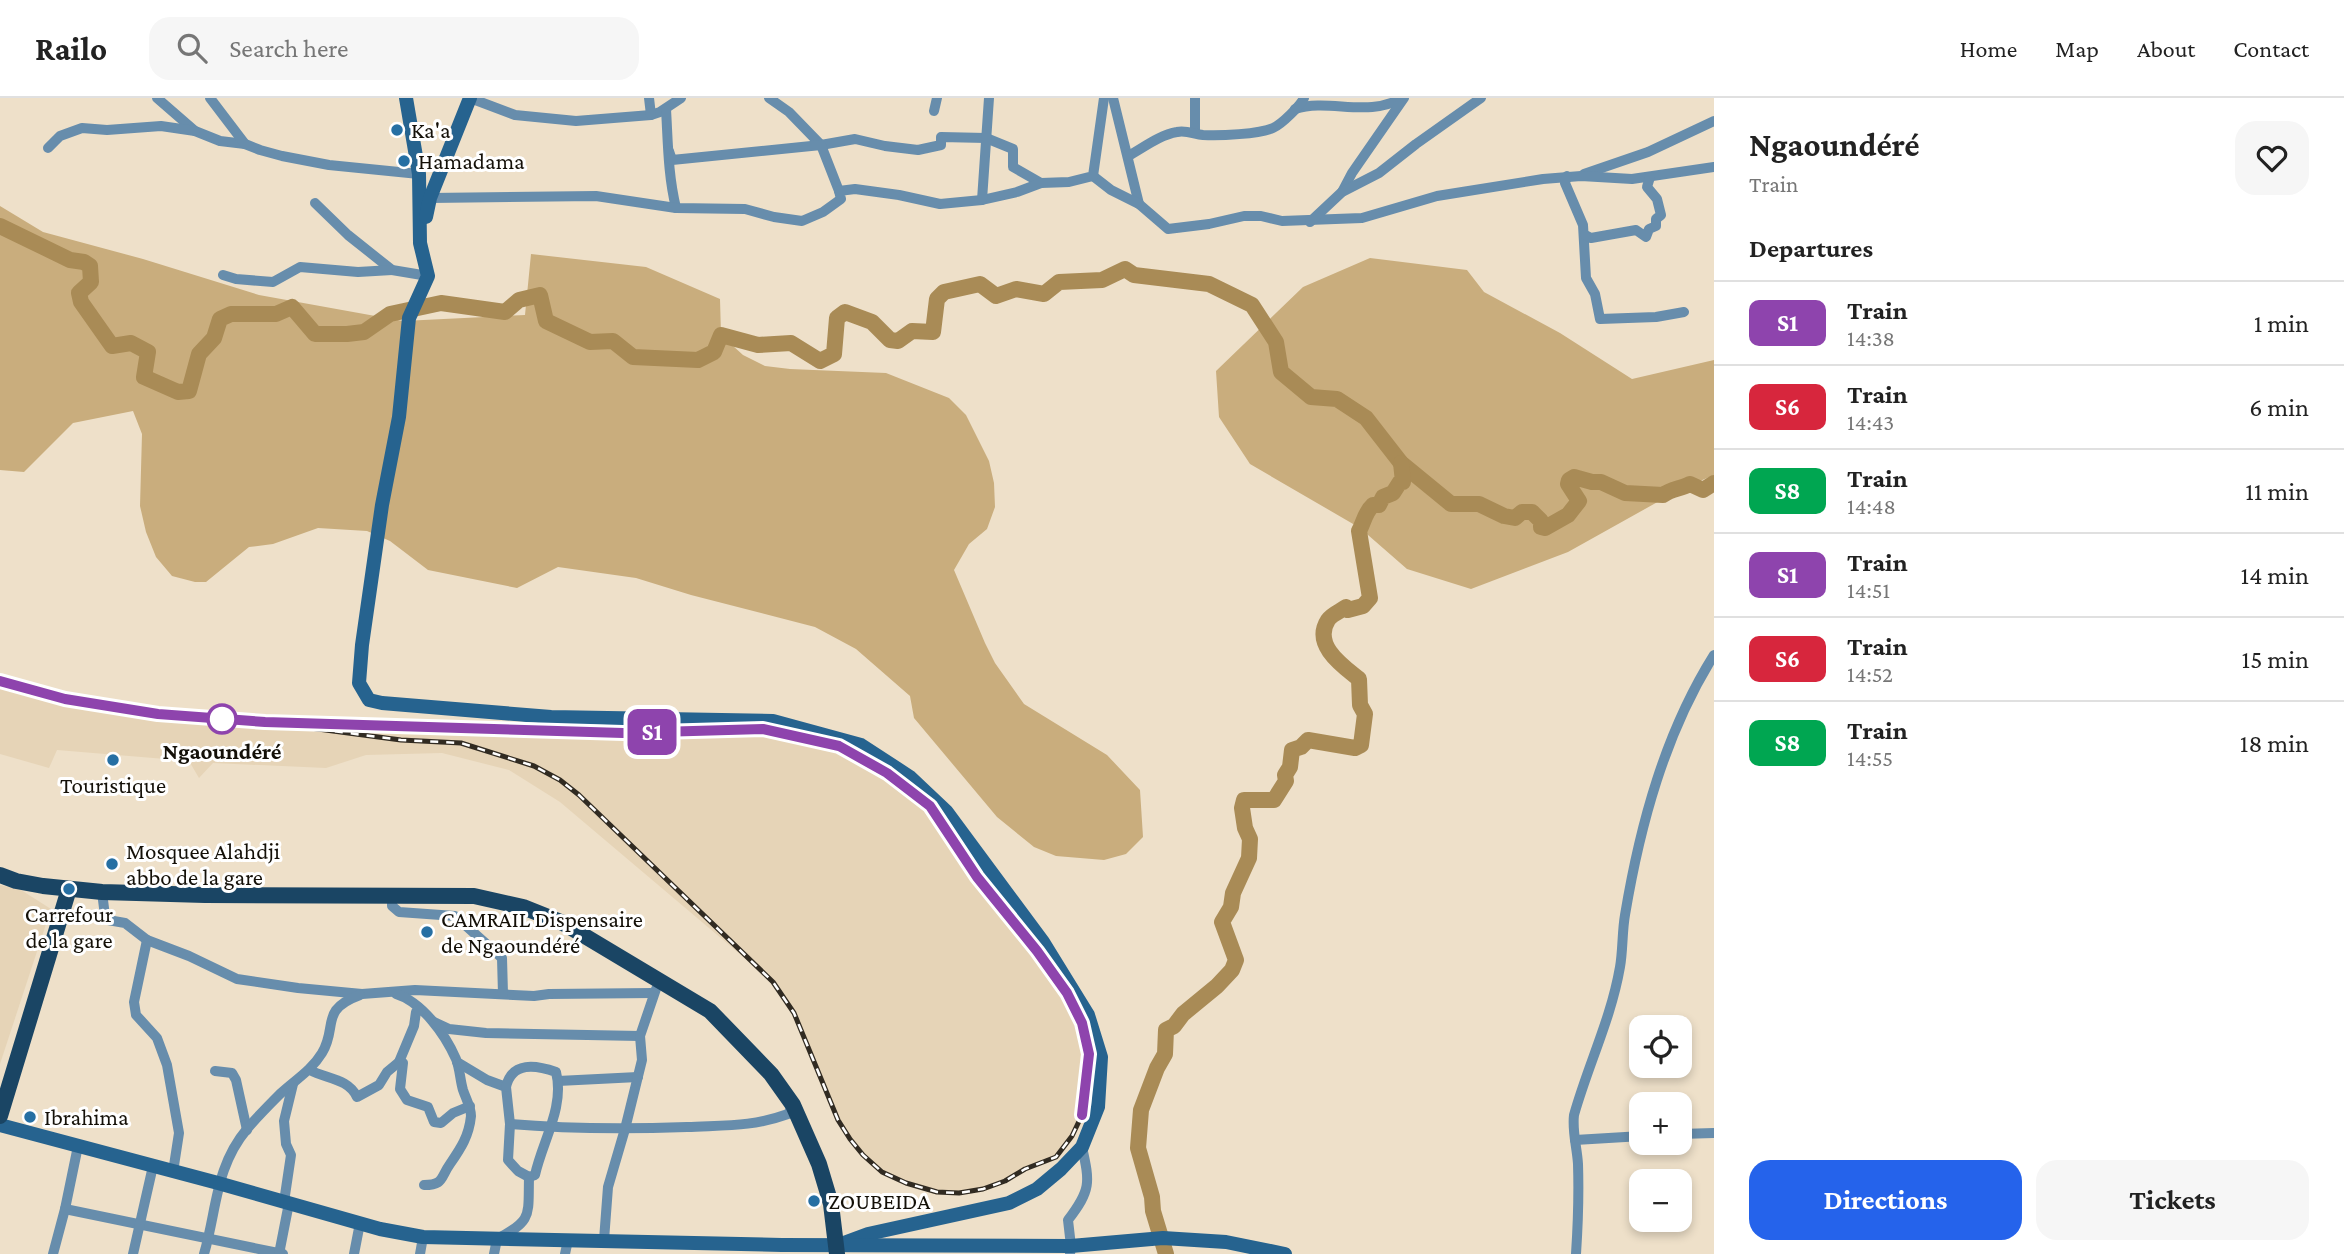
<!DOCTYPE html>
<html lang="en">
<head>
<meta charset="utf-8">
<style>
  :root { --surface:#fff; --page:#f6f6f6; --text:#222; --muted:#767676; --line:#e0e0e0; --accent:#2563eb }
  body { margin:0; font-family:"Crimson Pro",serif; background:var(--page); color:var(--text); height:100vh; display:flex; flex-direction:column; font-size:26px; white-space:nowrap }
  * { box-sizing:border-box; margin:0 }
  p { font-size:23px; color:var(--muted) }
  .icon { flex:none; width:38px; height:38px; fill:none; stroke:currentColor; stroke-width:2; stroke-linecap:round; stroke-linejoin:round }
  .map { position:relative; flex:1; overflow:hidden }
  .sheet { display:flex; flex-direction:column; background:var(--surface); width:630px }
  .sheet>* { flex:none }
  .badge { padding:0 14px; border-radius:10px; font-size:24px; line-height:46px }
  .fabs { position:absolute; left:1629px; top:917px; display:grid; gap:14px }
  .fabs a { display:grid; place-items:center; width:63px; height:63px; border-radius:14px; background:var(--surface); box-shadow:0 4px 10px #0003; font-size:35px }
  .map>.badge { position:absolute; translate:-50% -50%; box-shadow:0 0 0 4px #fff }
  h2 { padding:0 35px; font-size:26px; line-height:63px }
  .round { display:grid; place-items:center; flex:none; width:74px; height:74px; border-radius:21px; background:var(--page) }
  .head { display:flex; align-items:center; justify-content:space-between; height:119px; padding:0 35px }
  h1 { font-size:33px; font-weight:700; line-height:52px }
  .action { display:flex; gap:14px; margin-top:auto; padding:14px 35px }
  .action a { flex:1; height:80px; border-radius:21px; background:var(--accent); color:#fff; font-size:28px; font-weight:700; line-height:80px; text-align:center }
  .action a+a { background:var(--page); color:var(--text) }
  ul { padding:0; list-style:none }
  li { display:flex; align-items:center; gap:21px; height:84px; padding:0 35px; border-top:2px solid var(--line) }
  li div { flex:1 }
  li b { display:block; font-size:26px }
  li em { font-style:normal }
  li .badge { min-width:77px; font-weight:700; text-align:center }
  header { display:flex; align-items:center; gap:42px; box-sizing:border-box; height:98px; padding:0 35px; background:var(--surface); border-bottom:2px solid var(--line) }
  header strong { font-size:33px }
  nav { display:flex; gap:38px; margin-inline-start:auto; font-size:24px }
  .search { width:490px; height:63px; background:var(--page); display:flex; align-items:center; gap:18px; box-sizing:border-box; padding:0 24px; border-radius:21px; color:var(--muted); font-size:26px }
  main { display:flex; flex:1; min-height:0 }
  .map>svg:first-child { display:block }
  .built { fill:#e6d4b7 }
  .green { fill:#c9ad7d }
  .lines { fill:none; stroke-linecap:round; stroke-linejoin:round }
  .river { stroke:#a98b56; stroke-width:16 }
  .street { stroke:#678dac; stroke-width:10 }
  .secondary { stroke:#26638f; stroke-width:14 }
  .primary { stroke:#1a4564; stroke-width:16 }
  .rail-casing { stroke:#312b22; stroke-width:5 }
  .rail { stroke:#fff; stroke-width:2.5; stroke-dasharray:8; stroke-linecap:butt }
  .line-casing { stroke:#fff; stroke-width:16 }
  .line { stroke:#8e44ad; stroke-width:10 }
  .poi-dot { fill:#266fa3; stroke:#fff; stroke-width:2.5 }
  .stop-dot { fill:#fff; stroke:#8e44ad; stroke-width:3.5 }
  .labels { text-anchor:middle; stroke-width:6; stroke-linejoin:round; paint-order:stroke }
  .poi-label { font-size:23px; fill:#141008; stroke:#fff; text-anchor:start }
  .stop-label { font-size:23px; font-weight:bold; fill:#141008; stroke:#fff }
</style>
</head>
<body>
<header>
<strong>Railo</strong>
<div class="search"><svg class="icon" aria-label="search" viewBox="0 0 24 24"><circle cx="10" cy="10" r="6"/><path d="M15 15l6 6"/></svg>Search here</div>
<nav><a>Home</a><a>Map</a><a>About</a><a>Contact</a></nav>
</header>
<main>
<div class="map">
<svg width="1714" height="1156" viewBox="0 0 1714 1156">
  <rect width="100%" height="100%" fill="#eee0c9"/>
  <g class="built">
    <path d="M0 583 65 601 158 616 265 624 623 635 763 631 839 648 887 675 930 708 977 779 1037 853 1067 895 1082 925 1089 956 1082 1017 1072 1038 1056 1059 1025 1071 1005 1083 983 1091 959 1095 937 1094 906 1085 882 1074 863 1057 850 1041 838 1022 794 915 773 884 560 704 509 672 442 655 366 657 326 670 213 665 199 680 189 663 57 652 49 670 0 656Z"/>
    <path d="M0 787 21 792 51 811 0 966Z"/>
  </g>
  <g class="green">
    <path d="M0 108 43 134 143 161 259 197 403 223 525 217 531 156 646 169 720 201 721 237 743 257 765 268 790 271 886 275 949 300 966 317 989 363 994 385 995 409 987 431 969 446 954 472 985 545 995 565 1024 606 1107 657 1140 692 1143 739 1126 756 1104 762 1056 758 1034 749 997 719 914 620 910 598 856 551 815 529 691 497 636 480 558 469 517 490 428 472 390 443 367 433 318 430 273 446 249 449 206 484H195L172 478 156 459 146 434 140 408 142 336 133 313 73 325 24 374 0 372Z"/>
    <path d="M1370 160 1467 172 1484 194 1560 235 1632 281 1714 262V377L1679 392 1568 454 1471 491 1407 471 1360 430 1250 366 1219 319 1216 273 1303 189Z"/>
  </g>
  <g class="lines">
    <g class="river">
      <path d="M0 128 70 162 84 164 90 168 91 184 79 195 81 204 112 248 131 245 148 254 144 279 178 294 189 293 199 256 214 240 220 221 231 216H276L292 209 315 236H347L364 234 390 216 441 205 505 214 519 202 540 197 546 223 590 244 613 243 633 259 698 262 714 254 721 237 758 247 791 245 820 263 834 256 837 220 845 214 872 224 890 242 898 243 912 233 933 234 937 201 944 194 980 186 996 198 1016 191 1044 196 1059 184 1102 182 1125 171 1134 177 1209 186 1252 207 1276 244 1281 274 1311 299 1337 301 1366 320 1401 365 1451 406H1479L1504 418 1515 420 1522 414H1532L1541 423V429L1545 430 1568 417 1579 403 1568 386 1569 382 1574 379 1592 384H1601L1625 395 1663 397C1671 391 1680 391 1690 386L1703 392 1714 385"/>
      <path d="M1166 1156 1153 1113 1152 1099 1138 1050 1141 1012 1157 970 1165 956 1166 932 1174 928 1183 916 1217 888 1232 872 1236 862 1222 824 1231 809 1233 795 1249 760 1250 741 1245 730 1242 710 1244 702H1274L1286 683 1285 677 1290 669 1292 652 1301 649 1308 642 1355 650 1361 647 1365 616 1360 607 1359 581C1343 568 1312 547 1328 522 1332 516 1341 513 1346 509L1348 512 1363 508 1370 500 1359 433C1364 424 1365 414 1373 407H1379L1383 399 1393 395 1400 384H1403L1401 365"/>
    </g>
    <g class="street">
      <path d="M157 0 195 33 220 43 245 46"/>
      <path d="M210 0 245 46 260 52 282 58 329 67 419 76"/>
      <path d="M470 0 515 17 576 23 651 17 660 14 681 0"/>
      <path d="M649 0 651 17"/>
      <path d="M769 0 789 14 821 47 855 41 885 48 918 52 941 47V39L986 40 1013 51V69L1041 85"/>
      <path d="M1113 0 1139 106"/>
      <path d="M1195 0V35"/>
      <path d="M666 11C668 45 668 77 676 110"/>
      <path d="M1295 11C1329 0 1368 20 1402 0"/>
      <path d="M934 13 937 0"/>
      <path d="M48 50 60 38 82 30 107 32 161 28 195 33"/>
      <path d="M669 53 672 62 821 47 839 93"/>
      <path d="M1128 58C1143 50 1159 37 1177 34 1186 32 1194 36 1203 37 1220 38 1259 36 1273 30 1282 26 1300 8 1304 0"/>
      <path d="M1584 76 1648 54 1714 23"/>
      <path d="M1093 78 1111 92 1139 106 1168 131 1209 126 1244 118H1261L1282 123 1362 120 1437 98 1543 81 1581 78 1632 81 1714 69"/>
      <path d="M1567 78 1565 85 1583 127 1586 180 1595 196 1600 221 1656 219 1684 214"/>
      <path d="M1342 94 1352 75 1404 0"/>
      <path d="M430 100 596 98 676 110 745 111 774 119 802 123 823 114 841 101 839 93 855 91 899 97 940 106 982 102 1017 94 1041 85 1069 84 1093 78 1104 0"/>
      <path d="M982 102 989 0"/>
      <path d="M315 105 348 137 392 172 428 178"/>
      <path d="M1310 124 1342 94 1379 75 1416 46 1481 0"/>
      <path d="M1585 137 1591 140 1636 132 1646 139 1649 131 1656 128V121L1661 117 1657 101 1647 89 1650 79"/>
      <path d="M223 177 236 181 273 184 300 169 358 174 392 172"/>
      <path d="M102 794 105 818 108 822 125 825 147 842 189 858 237 881 298 890 362 896 415 892 534 898 549 896 653 895"/>
      <path d="M392 798V808L399 814 455 818 502 860 503 896"/>
      <path d="M147 842 134 904 136 917 157 940 167 967 179 1035 173 1074"/>
      <path d="M396 896C422 904 445 936 456 961 460 971 460 982 463 992 466 1001 471 1009 471 1018 469 1038 461 1050 450 1066 440 1080 444 1087 424 1087"/>
      <path d="M434 924 449 931 486 935 640 938"/>
      <path d="M399 964 403 965 400 991 407 1002 428 1009 434 1024 441 1025 453 1015 470 1008"/>
      <path d="M457 964 487 982 506 989 510 1026 508 1062 518 1073 529 1079"/>
      <path d="M310 972C326 981 348 980 357 999L379 987 387 974 399 964 414 928 416 914 421 912"/>
      <path d="M215 973 232 975 236 982 247 1032"/>
      <path d="M558 983 638 979"/>
      <path d="M506 989C512 963 536 967 556 974 565 1009 542 1044 535 1077L529 1079"/>
      <path d="M510 1026C569 1031 628 1031 687 1029 725 1027 752 1029 788 1016L793 1007"/>
      <path d="M1680 1036 1714 1035"/>
      <path d="M1575 1042 1642 1038"/>
      <path d="M284 1104 291 1057 286 1046 284 1023 293 986"/>
      <path d="M65 1111 283 1156"/>
      <path d="M604 1142 608 1089 625 1031 642 962 640 938 656 891"/>
      <path d="M53 1156 65 1111 78 1048"/>
      <path d="M133 1156 153 1068"/>
      <path d="M204 1156C217 1112 215 1069 247 1031 257 1019 269 1007 280 996 295 982 311 973 322 955 338 929 319 912 360 897"/>
      <path d="M279 1156 289 1105"/>
      <path d="M354 1156 360 1125"/>
      <path d="M420 1156 423 1139"/>
      <path d="M494 1156 497 1141C533 1122 528 1118 529 1079"/>
      <path d="M565 1156 568 1142"/>
      <path d="M1070 1156 1071 1148 1068 1122C1091 1092 1090 1085 1082 1049"/>
      <path d="M1576 1156C1578 1126 1579 1097 1578 1066 1577 1049 1572 1034 1574 1017 1588 967 1611 921 1620 869 1623 852 1622 834 1625 817 1640 727 1665 635 1714 557"/>
    </g>
    <g class="secondary">
      <path d="M406 0 419 76 420 145 428 178 409 220 399 319 382 407 362 547 359 585 369 602 382 605 551 619 773 623 861 647 910 679 946 713 1043 844 1088 917 1101 959 1098 1009 1082 1049 1061 1071 1037 1091 1009 1105 868 1136 841 1146"/>
      <path d="M426 119 430 100 470 0"/>
      <path d="M0 1027 218 1085 380 1131 423 1139 782 1147 1071 1148 1163 1140 1226 1144 1285 1156"/>
    </g>
    <g class="primary">
      <path d="M0 777 16 783 43 788 102 794 205 797 474 798 523 809 563 825 710 913 771 976 793 1007 819 1066 831 1106 837 1156"/>
      <path d="M0 1018 69 791"/>
    </g>
    <defs>
      <path id="rail" d="M0 583 65 601 158 616 265 624 623 635 763 631 839 648 887 675 930 708 977 779 1037 853 1067 895 1082 925 1089 956 1082 1017 1072 1038 1056 1059 1025 1071 1005 1083 983 1091 959 1095 937 1094 906 1085 882 1074 863 1057 850 1041 838 1022 794 915 773 884 579 697 560 682 534 668 461 645 401 642 265 624"/>
    </defs>
    <use href="#rail" class="rail-casing"/>
    <use href="#rail" class="rail"/>
  </g>
  <g class="lines">
    <defs>
      <path id="line" d="M0 583 65 601 158 616 265 624 623 635 763 631 839 648 887 675 930 708 977 779 1037 853 1067 895 1082 925 1089 956 1082 1017"/>
    </defs>
    <use href="#line" class="line-casing"/>
    <use href="#line" class="line"/>
  </g>
  <g class="poi-dot">
    <circle cx="397" cy="32" r="7"/>
    <circle cx="404" cy="63" r="7"/>
    <circle cx="113" cy="662" r="7"/>
    <circle cx="112" cy="766" r="7"/>
    <circle cx="69" cy="791" r="7"/>
    <circle cx="427" cy="834" r="7"/>
    <circle cx="30" cy="1019" r="7"/>
    <circle cx="814" cy="1103" r="7"/>
  </g>
  <circle class="stop-dot" cx="222" cy="621" r="14"/>
  <g class="labels">
    <g class="poi-label">
      <text x="411" y="40">Ka'a</text>
      <text x="418" y="71">Hamadama</text>
      <text x="113" y="695" text-anchor="middle">Touristique</text>
      <text x="126" y="761">Mosquee Alahdji<tspan x="126" dy="26">abbo de la gare</tspan></text>
      <text x="69" y="824" text-anchor="middle">Carrefour<tspan x="69" dy="26">de la gare</tspan></text>
      <text x="441" y="829">CAMRAIL Dispensaire<tspan x="441" dy="26">de Ngaoundéré</tspan></text>
      <text x="44" y="1027">Ibrahima</text>
      <text x="828" y="1111">ZOUBEIDA</text>
    </g>
    <g class="stop-label">
      <text x="222" y="661">Ngaoundéré</text>
    </g>
  </g>
</svg>
<div class="fabs">
<a><svg class="icon" aria-label="locate" viewBox="0 0 24 24"><circle cx="12" cy="12" r="6"/><path d="M12 2v4M12 18v4M2 12h4M18 12h4"/></svg></a>
<a>+</a>
<a>−</a>
</div>
<b class="badge" style="left:652px;top:634px;background:#8e44ad;color:#fff">S1</b>
</div>
<section class="sheet">
<div class="head"><div><h1>Ngaoundéré</h1><p>Train</p></div><a class="round"><svg class="icon" aria-label="heart" viewBox="0 0 24 24"><path d="M12 20l-8-8c-3-5 5-10 8-4 3-6 11-1 8 4z"/></svg></a></div>
<h2>Departures</h2>
<ul>
<li><span class="badge" style="background:#8e44ad;color:#fff">S1</span><div><b>Train</b><p>14:38</p></div><em>1 min</em></li>
<li><span class="badge" style="background:#d7263d;color:#fff">S6</span><div><b>Train</b><p>14:43</p></div><em>6 min</em></li>
<li><span class="badge" style="background:#00a651;color:#fff">S8</span><div><b>Train</b><p>14:48</p></div><em>11 min</em></li>
<li><span class="badge" style="background:#8e44ad;color:#fff">S1</span><div><b>Train</b><p>14:51</p></div><em>14 min</em></li>
<li><span class="badge" style="background:#d7263d;color:#fff">S6</span><div><b>Train</b><p>14:52</p></div><em>15 min</em></li>
<li><span class="badge" style="background:#00a651;color:#fff">S8</span><div><b>Train</b><p>14:55</p></div><em>18 min</em></li>
</ul>
<div class="action"><a>Directions</a><a>Tickets</a></div>
</section>
</main>
</body>
</html>
